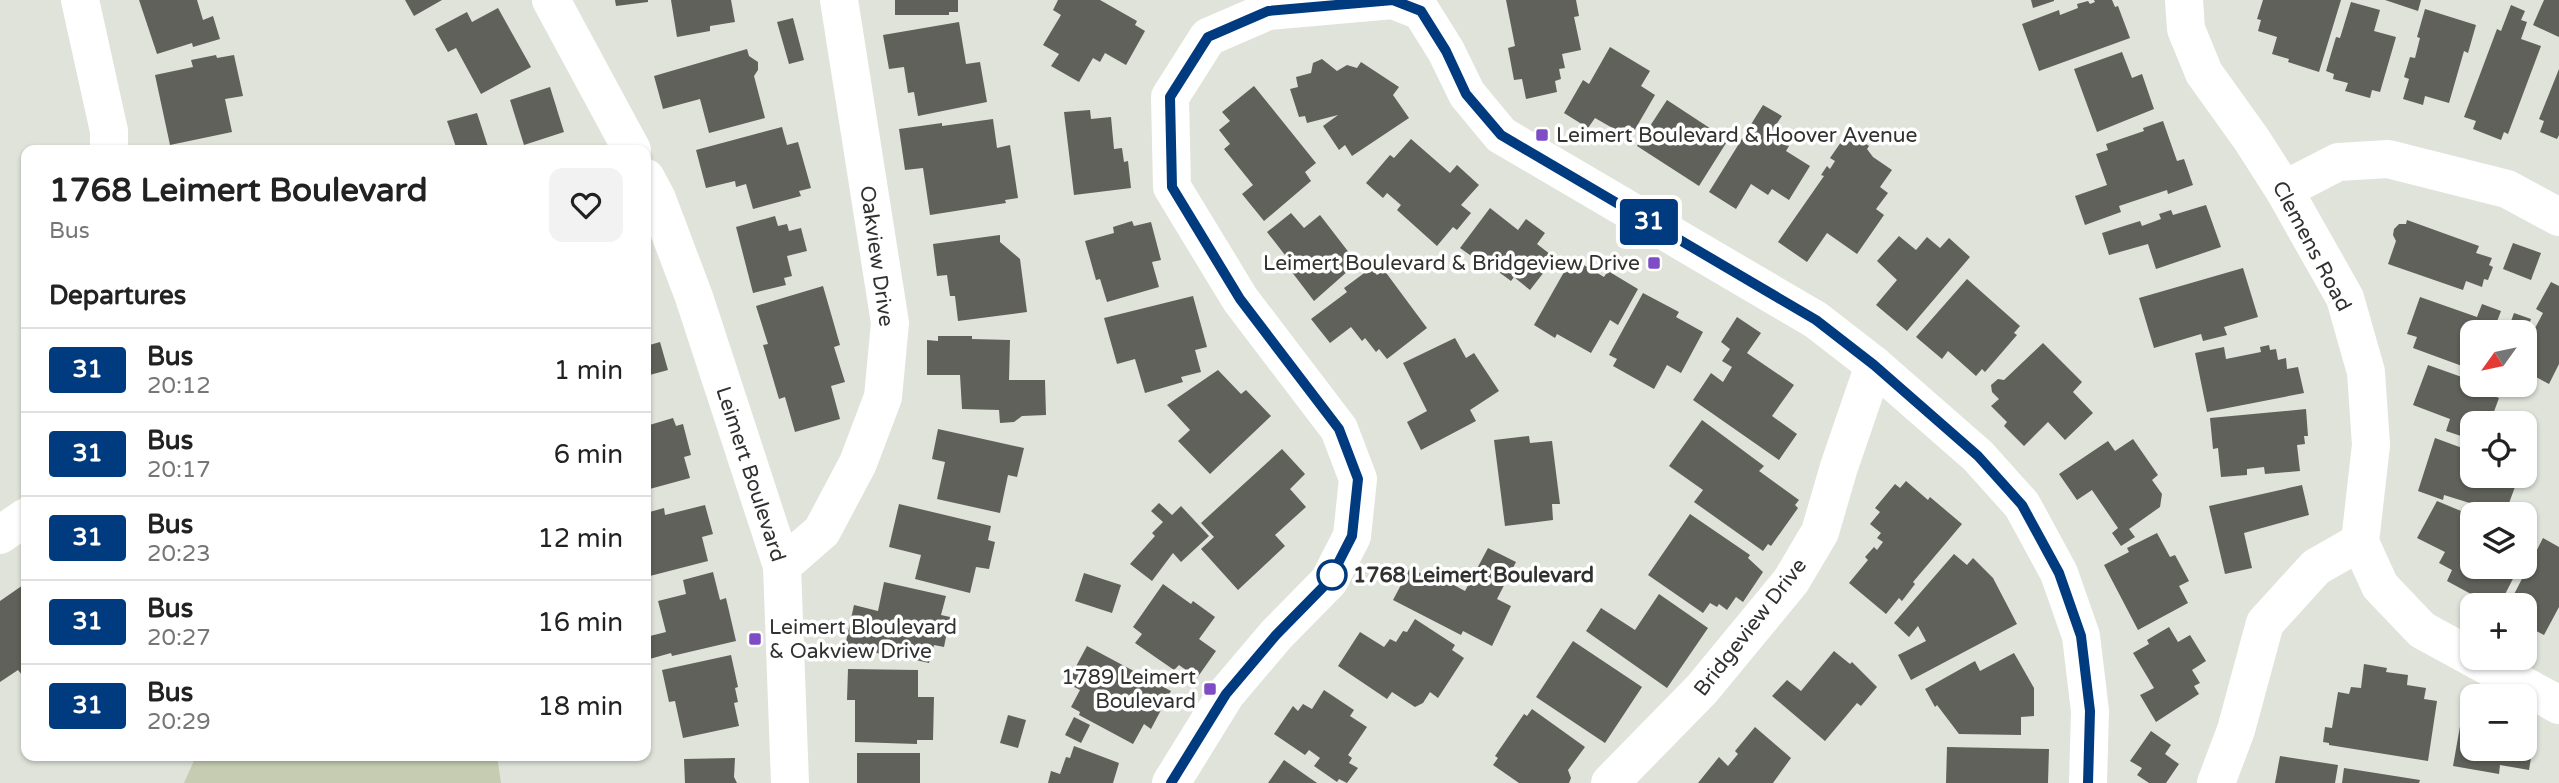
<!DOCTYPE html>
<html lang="en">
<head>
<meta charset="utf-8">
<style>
  :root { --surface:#fff; --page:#f2f2f2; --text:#222; --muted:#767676; --line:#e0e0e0 }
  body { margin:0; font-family:"Varela Round",sans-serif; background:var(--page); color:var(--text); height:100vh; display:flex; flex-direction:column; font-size:26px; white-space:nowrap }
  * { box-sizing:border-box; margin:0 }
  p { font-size:23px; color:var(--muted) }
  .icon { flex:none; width:38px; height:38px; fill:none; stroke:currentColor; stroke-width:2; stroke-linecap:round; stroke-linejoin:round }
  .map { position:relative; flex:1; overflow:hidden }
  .details { position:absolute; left:21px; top:145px; width:630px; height:616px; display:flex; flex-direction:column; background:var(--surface); border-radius:14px; box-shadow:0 2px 5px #0004 }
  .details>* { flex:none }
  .badge { padding:0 14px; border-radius:5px; font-size:24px; line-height:46px }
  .needle { width:46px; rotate:237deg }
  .tools { position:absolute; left:2460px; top:320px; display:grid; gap:14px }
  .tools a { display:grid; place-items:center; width:77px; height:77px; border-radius:14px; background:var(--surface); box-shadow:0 2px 5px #0004; font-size:35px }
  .map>.badge { position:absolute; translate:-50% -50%; box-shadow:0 0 0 4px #fff }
  h2 { padding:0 28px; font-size:26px; line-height:63px }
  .round { display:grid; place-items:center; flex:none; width:74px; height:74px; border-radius:14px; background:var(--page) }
  .summary { display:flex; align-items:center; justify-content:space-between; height:119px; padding:0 28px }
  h1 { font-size:33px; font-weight:700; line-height:52px }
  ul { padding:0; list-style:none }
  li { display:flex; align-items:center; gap:21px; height:84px; padding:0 28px; border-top:2px solid var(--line) }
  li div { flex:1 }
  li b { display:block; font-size:26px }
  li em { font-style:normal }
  li .badge { min-width:77px; font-weight:700; text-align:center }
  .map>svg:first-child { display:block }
  .green { fill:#c5ccb2 }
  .building { fill:#5f615a }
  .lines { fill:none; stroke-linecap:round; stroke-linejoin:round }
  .minor { stroke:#fff; stroke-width:38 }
  .line-casing { stroke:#fff; stroke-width:16 }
  .line { stroke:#003b80; stroke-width:10 }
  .poi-dot { fill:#7e4cc4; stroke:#fff; stroke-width:2.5 }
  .stop-dot { fill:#fff; stroke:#003b80; stroke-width:3.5 }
  .labels { text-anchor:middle; stroke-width:7; stroke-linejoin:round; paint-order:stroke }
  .poi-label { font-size:21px; fill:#31322f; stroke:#fff; text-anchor:start }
  .street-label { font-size:21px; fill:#31322f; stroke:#fff }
  .stop-label { font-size:21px; font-weight:bold; fill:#31322f; stroke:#fff; text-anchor:start }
</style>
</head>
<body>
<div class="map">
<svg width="2559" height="783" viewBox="0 0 2559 783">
  <rect width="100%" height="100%" fill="#e0e3da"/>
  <path class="green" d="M196 756H497L501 783H184Z"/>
  <g class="building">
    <path d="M139 0H197L203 20 213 16 220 39 193 47 192 43 157 54Z"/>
    <path d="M405 0H442L414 16Z"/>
    <path d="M615 0H648V2L616 6Z"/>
    <path d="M671 0H731L735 22 710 26V31L677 37Z"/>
    <path d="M895 0H958V12H949V15H895Z"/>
    <path d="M1058 0H1100L1137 21 1135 25 1145 31 1126 65 1105 53 1100 62 1093 58 1079 82 1051 66 1059 54 1043 45 1061 15 1053 10Z"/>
    <path d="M1506 0H1576L1579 16 1574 17 1581 50 1562 54 1565 68 1559 69 1561 79 1555 81 1557 92 1526 99 1522 79 1514 80 1508 48 1515 46Z"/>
    <path d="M2031 0H2054V1L2033 8Z"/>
    <path d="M2094 0H2112L2115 7 2118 6 2130 38 2039 71 2022 24 2059 10 2060 15 2078 8 2077 4 2088 1 2090 4 2095 2Z"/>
    <path d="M2263 0H2341L2319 72 2288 62 2289 59 2272 54 2277 37 2258 31 2261 20 2257 19Z"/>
    <path d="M2385 0H2421L2418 11Z"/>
    <path d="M2544 0H2559V37L2533 25Z"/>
    <path d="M2351 2 2380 10 2374 31 2396 37 2380 92 2372 90 2370 98 2345 91 2348 83 2333 79 2334 74 2326 71 2336 37 2340 38Z"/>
    <path d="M2511 5 2525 11 2521 20 2527 22 2521 39 2541 46 2508 134 2504 132 2501 140 2473 129 2476 121 2464 117 2497 29 2501 31Z"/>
    <path d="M498 8 531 67 481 94 456 48 448 52 435 29 467 12 472 22Z"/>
    <path d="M2425 9 2476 25 2468 53 2464 51 2449 103 2425 96 2423 105 2403 99 2409 79 2404 77 2410 57 2415 58 2420 38 2417 37Z"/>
    <path d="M793 18 804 60 789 64 777 22Z"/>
    <path d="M959 22 966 64 980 62 987 102 918 116 914 92 908 93 904 67 889 69 883 35Z"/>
    <path d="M1610 47 1650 71 1641 86 1655 95 1630 138 1595 118 1588 128 1564 113 1583 80 1589 84Z"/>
    <path d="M747 49 749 56 758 62V70L754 76 765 118 709 133 700 99 663 109 654 76Z"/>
    <path d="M2122 52 2132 78 2142 74 2154 109 2097 132 2074 69Z"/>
    <path d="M216 55 217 58 234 55 243 96 225 99 232 132 170 145 155 75 193 67 191 60Z"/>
    <path d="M1322 59 1337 71 1347 65 1357 68 1361 62 1399 87 1393 95 1409 118 1352 156 1345 145 1339 150 1323 126 1338 115 1307 123 1305 116 1299 117 1290 89 1298 87 1296 77 1311 73 1313 63Z"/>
    <path d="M2559 69V135L2557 139 2540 132 2544 121 2539 119Z"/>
    <path d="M1254 86 1316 163 1305 172 1311 181 1264 221 1242 194 1253 185 1224 149 1230 144 1219 130 1230 121 1222 112Z"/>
    <path d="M550 87 564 132 524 145 510 100Z"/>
    <path d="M1667 100 1728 140 1699 186 1637 146Z"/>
    <path d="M1763 105 1782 116 1773 129 1780 133 1777 139 1789 146 1786 151 1810 166 1789 200 1772 189 1768 195 1751 184 1736 209 1709 192Z"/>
    <path d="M1090 110 1091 119 1111 117 1114 149 1122 148 1124 162 1128 161 1131 188 1074 195 1064 112Z"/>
    <path d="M477 113 489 150H457L447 121Z"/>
    <path d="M993 119 997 148 1010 145 1018 198 1005 200 1006 203 930 215 923 168 905 170 899 129 942 123V126Z"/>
    <path d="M2163 121 2177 161 2184 159 2193 185 2168 194 2167 190 2119 206 2121 212 2085 225 2075 196 2107 185 2096 154 2108 150 2106 144 2144 131 2143 128Z"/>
    <path d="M782 127 787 145 798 142 811 188 799 191 801 196 753 209 746 184 736 187 735 181 706 188 696 150Z"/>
    <path d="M1848 132 1869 146 1867 149 1873 157 1892 170 1880 187 1888 193 1876 209 1884 215 1857 254 1827 233 1807 262 1778 242 1824 176 1821 175 1827 166 1830 169 1835 161 1830 158Z"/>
    <path d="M1411 139 1450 173 1457 165 1479 185 1461 205 1471 213 1457 230 1453 227 1437 246 1397 210 1401 205 1387 193 1383 198 1366 183 1390 155 1394 158Z"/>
    <path d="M2206 205 2221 247 2156 269 2148 244 2109 255 2102 233 2140 221 2142 226 2161 219 2159 214 2171 210 2173 215Z"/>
    <path d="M1490 208 1518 230 1526 219 1545 233 1537 244 1555 258 1530 290 1514 277 1511 281 1492 267 1496 263 1485 255 1480 262 1460 248Z"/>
    <path d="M1291 213 1304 228 1320 215 1357 263 1314 301 1288 267 1292 264 1267 232Z"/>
    <path d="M775 216 778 226 787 224 789 231 801 228 807 251 787 256 792 276 784 278 786 285 753 293 736 227Z"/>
    <path d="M2407 220 2479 246 2476 253 2492 258 2489 265 2493 267 2488 280 2484 279 2482 287 2466 281 2463 290 2388 264 2396 241 2393 235 2394 229 2399 224H2406Z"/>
    <path d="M1132 221 1134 226 1151 222 1161 260 1152 262 1159 287 1107 302 1100 279 1096 280 1085 241 1114 233 1113 227Z"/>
    <path d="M1000 235V242L1020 259 1027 312 958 321 955 296H950L947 275 937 276 933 244Z"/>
    <path d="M1899 236 1916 250 1927 237 1940 248 1949 238 1970 257 1907 331 1876 305 1897 280 1877 261Z"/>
    <path d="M2513 243 2541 253 2531 280 2503 269Z"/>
    <path d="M1572 258 1604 277 1608 271 1638 289 1618 325 1610 320 1591 353 1557 334 1555 338 1534 325Z"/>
    <path d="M1371 268 1377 275 1384 270 1427 328 1387 359 1379 349 1376 352 1365 338 1362 341 1351 327 1330 343 1311 319 1347 292 1344 288Z"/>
    <path d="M2243 268 2258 317 2224 327 2227 335 2203 341 2201 334 2154 348 2139 298Z"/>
    <path d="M1967 279 2020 326 2014 333 2017 335 1985 372 1982 369 1976 376 1948 351 1942 359 1916 337Z"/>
    <path d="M2551 282 2559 286V364L2549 384 2525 371V361L2534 346 2527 343 2543 313 2536 309Z"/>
    <path d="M823 286 840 345 834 347 845 382 831 386 840 419 795 432 785 397 779 399 763 345 768 344 756 306Z"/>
    <path d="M1643 293 1679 312 1676 317 1703 332 1681 373 1667 365 1654 389 1613 366 1617 359 1609 355Z"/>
    <path d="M1193 296 1207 347 1195 350 1201 372 1181 377 1183 382 1145 393 1135 359 1117 364 1104 318Z"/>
    <path d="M2420 297 2477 317 2482 304 2501 311 2493 332H2473V370L2413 348 2417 337 2407 334Z"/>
    <path d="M2514 313 2531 319 2526 332H2507Z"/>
    <path d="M1737 317 1761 333 1747 353 1794 385 1772 416 1797 434 1779 460 1693 400 1711 373 1723 382 1732 367 1722 361 1730 349 1721 342Z"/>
    <path d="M938 336H972V339L1010 340 1009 380H1045L1046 415 1022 416 1014 422 1000 423 999 410 962 409 960 375H927V340L938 341Z"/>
    <path d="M1455 338 1466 358 1474 353 1499 391 1470 410 1476 421 1421 450 1407 422 1427 411 1403 363Z"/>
    <path d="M660 342 668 370 646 376V346Z"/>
    <path d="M2043 343 2082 382 2073 392 2093 413 2065 440 2048 422 2024 446 2004 426 2007 422 1991 406 1999 399 1992 392 1991 385 1998 379 2004 380Z"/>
    <path d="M2269 345 2270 350 2276 349 2278 360 2286 358 2287 369 2298 367 2304 393 2207 412 2195 353 2224 347 2226 359 2261 352 2260 347Z"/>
    <path d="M2428 365 2473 381V385H2485L2496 389 2494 396 2499 398 2492 417 2487 416 2484 424H2473V440L2446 431 2450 419 2413 405Z"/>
    <path d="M1218 370 1241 394 1246 390 1271 416 1210 474 1178 441 1190 430 1167 405Z"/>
    <path d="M2306 409 2308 436H2304L2305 444 2297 445 2300 471 2265 474 2264 467 2247 469V475L2221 477 2218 448 2213 449 2210 418Z"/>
    <path d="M673 418 676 426 683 424 691 455 684 457 690 478 646 490V426Z"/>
    <path d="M1702 420 1764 466 1759 471 1799 500 1795 505 1798 508 1771 546 1768 544 1763 551 1694 502 1703 490 1669 466Z"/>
    <path d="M938 429 1024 448 1017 477 1008 475 1000 513 937 499 945 462 932 459Z"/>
    <path d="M1529 436 1530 443 1552 441 1560 504H1552L1553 520 1505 526 1494 440Z"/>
    <path d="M2435 438 2473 452V476H2519L2505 514 2444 495 2443 500 2418 491Z"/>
    <path d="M2133 439 2158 475 2152 480 2162 494 2160 507 2129 529 2135 537 2121 546 2112 533 2118 528 2092 490 2077 500 2059 474 2108 441 2115 451Z"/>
    <path d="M1282 449 1305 474 1290 489 1306 507 1275 535 1285 546 1238 590 1201 549 1214 537 1201 523Z"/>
    <path d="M1906 481 1928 500 1930 497 1962 524 1913 582 1915 584 1902 601 1899 598 1886 614 1849 583 1868 560 1865 557 1874 547 1877 550 1883 542 1877 538 1881 533 1870 524 1880 512 1875 508 1895 484 1900 488Z"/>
    <path d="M2302 485 2309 515 2244 533 2252 568 2225 574 2209 506Z"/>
    <path d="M2437 501 2473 516V567H2519L2499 606H2493L2447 581 2452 570 2439 563 2445 552 2417 538Z"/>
    <path d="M1159 503 1172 515 1181 506 1209 536 1181 562 1173 553 1152 581 1130 564 1155 536 1152 533 1163 522 1151 511Z"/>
    <path d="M899 504 991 526 988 540 995 542 989 569 976 567 970 593 915 579 921 555 889 547Z"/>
    <path d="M705 505 713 534 702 537 708 561 646 577V513L664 508 665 515Z"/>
    <path d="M1690 514 1750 555 1748 558 1763 572 1743 602 1736 597 1727 610 1719 604 1717 607 1710 603 1703 613 1648 575Z"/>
    <path d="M2157 533 2170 557 2175 555 2189 581 2179 586 2188 603 2138 630 2104 565 2129 552 2127 548Z"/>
    <path d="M2543 538 2559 547V607L2544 635 2525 625V606H2508Z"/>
    <path d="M1488 548 1516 562 1497 599 1511 606 1492 646 1463 631 1461 635 1393 600 1410 568 1438 582 1441 578 1465 591Z"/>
    <path d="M1954 554 1967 565 1973 558 1993 578 2017 624 1911 680 1898 655 1926 641 1918 626 1909 637 1894 623Z"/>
    <path d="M713 572 720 600 726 598 736 641 672 656 671 653 646 660V637L666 632 658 601 686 594 683 580Z"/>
    <path d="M1084 573 1121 585 1112 613 1075 601Z"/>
    <path d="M884 582 946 596 941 615 950 617 944 647 934 645 929 663 902 657 903 652 887 648 886 655 845 646 854 605 878 611Z"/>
    <path d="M26 583V672L22 675 18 670 0 682V601Z"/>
    <path d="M1163 584 1191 604 1193 601 1215 617 1199 639 1216 651 1197 678 1179 665 1174 670 1135 643 1142 634 1133 627Z"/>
    <path d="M1659 594 1708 628 1667 688 1586 631 1601 608 1635 630Z"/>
    <path d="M1415 619 1455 645 1452 650 1464 658 1438 698 1430 692 1423 703 1415 707 1392 692 1387 699 1338 666 1360 632 1384 647 1390 639 1396 642 1403 631 1407 632Z"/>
    <path d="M2169 627 2178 642 2190 635 2206 661 2192 670 2200 683 2194 686 2199 694 2156 722 2140 695 2154 688 2133 653 2149 644 2147 640Z"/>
    <path d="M1573 641 1642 687 1605 743 1536 697Z"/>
    <path d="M1087 646 1171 691 1151 729 1144 724 1133 744 1079 715 1080 712 1071 707 1080 690 1067 683Z"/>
    <path d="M1834 651 1850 664 1852 662 1877 687 1861 706 1857 703 1825 741 1772 696 1787 680 1801 691Z"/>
    <path d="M2014 653 2034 688V716L2021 717V735L1959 734 1937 705 1935 707 1925 689 1975 661 1980 671Z"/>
    <path d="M731 655 738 687 735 688 738 702 734 703 739 726 683 738 675 701 669 702 662 670Z"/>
    <path d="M2364 664 2387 668 2386 672 2408 675 2407 685 2426 688 2424 699 2437 701 2428 761 2329 745V743L2323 742 2325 727 2332 728 2338 692 2349 694 2351 687 2361 688Z"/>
    <path d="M848 669 918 670V697H934L933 740H917V744L855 742V700H847Z"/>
    <path d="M1324 690 1354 710 1350 716 1367 727 1348 755 1352 758 1349 763 1358 768 1347 783 1339 779 1337 782 1314 766 1320 758 1309 750 1305 755 1274 734 1293 706 1298 711 1303 704 1312 709Z"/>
    <path d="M1532 709 1585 747 1568 770 1571 778 1569 783H1519L1493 765 1498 758 1495 756 1524 714 1527 716Z"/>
    <path d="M1008 715 1026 720 1018 748 1000 743Z"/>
    <path d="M1074 717 1090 725 1081 743 1065 735Z"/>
    <path d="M2461 721 2473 723V749H2521L2532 752 2529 770 2500 765 2499 774 2453 766Z"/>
    <path d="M1755 727 1791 758 1773 783H1698L1719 757 1728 766 1738 754 1735 751Z"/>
    <path d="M2151 731 2171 745 2165 754 2179 764 2166 783H2149L2137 775 2142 768 2130 761Z"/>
    <path d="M1074 746 1119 763 1113 783H1048L1051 771 1060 774 1066 757 1070 758Z"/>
    <path d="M1947 747 2049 749 2048 783H1946Z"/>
    <rect x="857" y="753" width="63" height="30"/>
    <path d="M2280 756 2338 765 2335 783H2275Z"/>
    <path d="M735 758 734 777 737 783H685L684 759Z"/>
    <path d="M1284 760 1317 783H1268Z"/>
    <path d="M2344 768 2420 780 2419 783H2342Z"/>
  </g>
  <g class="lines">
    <g class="minor">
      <path d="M80 0 109 131V150"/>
      <path d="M551 0 632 150"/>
      <path d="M2184 0 2186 29 2204 73 2252 140 2284 190 2345 298 2366 372 2371 445 2360 542 2380 586 2422 630 2559 705"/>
      <path d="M646 178 657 199 694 297 782 566 790 783"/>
      <path d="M2284 190 2338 162 2388 159 2507 189 2559 217"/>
      <path d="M0 535 26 517"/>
      <path d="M782 566 822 531 858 463 883 397 890 323 839 0"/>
      <path d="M1171 783 1226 694 1276 635 1329 581 1352 536 1358 479 1339 429 1240 299 1172 187 1170 97 1208 37 1268 11 1393 0 1421 11 1446 51 1467 94 1501 135 1816 320 1874 365 1978 456 2022 505 2059 573 2081 636 2090 711 2088 783"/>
      <path d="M1610 783 1702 689 1791 581 1820 532 1839 467 1874 365"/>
      <path d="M2216 783 2236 730 2265 623 2316 567 2360 542"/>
    </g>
  </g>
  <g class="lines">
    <defs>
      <path id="line" d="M1171 783 1226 694 1276 635 1329 581 1352 536 1358 479 1339 429 1240 299 1172 187 1170 97 1208 37 1268 11 1393 0 1421 11 1446 51 1466 94 1501 135 1816 320 1874 365 1978 456 2022 505 2059 573 2081 636 2090 711 2088 783"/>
    </defs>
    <use href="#line" class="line-casing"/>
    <use href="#line" class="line"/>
  </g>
  <g class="poi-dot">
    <rect x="1535" y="128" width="14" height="14" rx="3.5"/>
    <rect x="1647" y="256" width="14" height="14" rx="3.5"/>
    <rect x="748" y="632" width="14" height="14" rx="3.5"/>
    <rect x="1203" y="682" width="14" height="14" rx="3.5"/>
  </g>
  <circle class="stop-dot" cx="1332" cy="575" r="14"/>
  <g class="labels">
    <g class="poi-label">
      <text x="1556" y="142">Leimert Boulevard &amp; Hoover Avenue</text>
      <text x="1640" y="270" text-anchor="end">Leimert Boulevard &amp; Bridgeview Drive</text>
      <text x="769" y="634">Leimert Bloulevard<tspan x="769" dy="24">&amp; Oakview Drive</tspan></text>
      <text x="1196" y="684" text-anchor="end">1789 Leimert<tspan x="1196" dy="24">Boulevard</tspan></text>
    </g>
    <g class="street-label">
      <text transform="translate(2312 246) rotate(62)" y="7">Clemens Road</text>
      <text transform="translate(877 256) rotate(82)" y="7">Oakview Drive</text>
      <text transform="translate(751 474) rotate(72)" y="7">Leimert Boulevard</text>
      <text transform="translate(1750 627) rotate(-52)" y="7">Bridgeview Drive</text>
    </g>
    <g class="stop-label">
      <text x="1353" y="582">1768 Leimert Boulevard</text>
    </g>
  </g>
</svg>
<div class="tools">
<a><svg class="needle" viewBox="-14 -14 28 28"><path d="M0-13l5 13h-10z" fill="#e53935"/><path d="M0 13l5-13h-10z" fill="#767676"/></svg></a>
<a><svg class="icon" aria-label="locate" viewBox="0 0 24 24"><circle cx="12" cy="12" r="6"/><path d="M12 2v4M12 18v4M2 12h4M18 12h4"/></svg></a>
<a><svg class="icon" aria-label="layers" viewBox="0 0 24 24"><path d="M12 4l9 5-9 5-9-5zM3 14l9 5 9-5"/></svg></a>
<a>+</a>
<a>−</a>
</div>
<b class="badge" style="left:1649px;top:222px;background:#003b80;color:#fff">31</b>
<section class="details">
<div class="summary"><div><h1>1768 Leimert Boulevard</h1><p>Bus</p></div><a class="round"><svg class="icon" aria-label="heart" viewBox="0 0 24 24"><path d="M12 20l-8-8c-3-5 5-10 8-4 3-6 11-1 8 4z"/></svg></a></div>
<h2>Departures</h2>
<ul>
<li><span class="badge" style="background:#003b80;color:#fff">31</span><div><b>Bus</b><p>20:12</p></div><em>1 min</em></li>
<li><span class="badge" style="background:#003b80;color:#fff">31</span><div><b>Bus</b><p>20:17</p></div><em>6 min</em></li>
<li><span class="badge" style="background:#003b80;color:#fff">31</span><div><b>Bus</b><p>20:23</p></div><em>12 min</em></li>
<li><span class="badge" style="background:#003b80;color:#fff">31</span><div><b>Bus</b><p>20:27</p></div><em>16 min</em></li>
<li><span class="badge" style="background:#003b80;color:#fff">31</span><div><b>Bus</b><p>20:29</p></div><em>18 min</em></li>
</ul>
</section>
</div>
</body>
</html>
